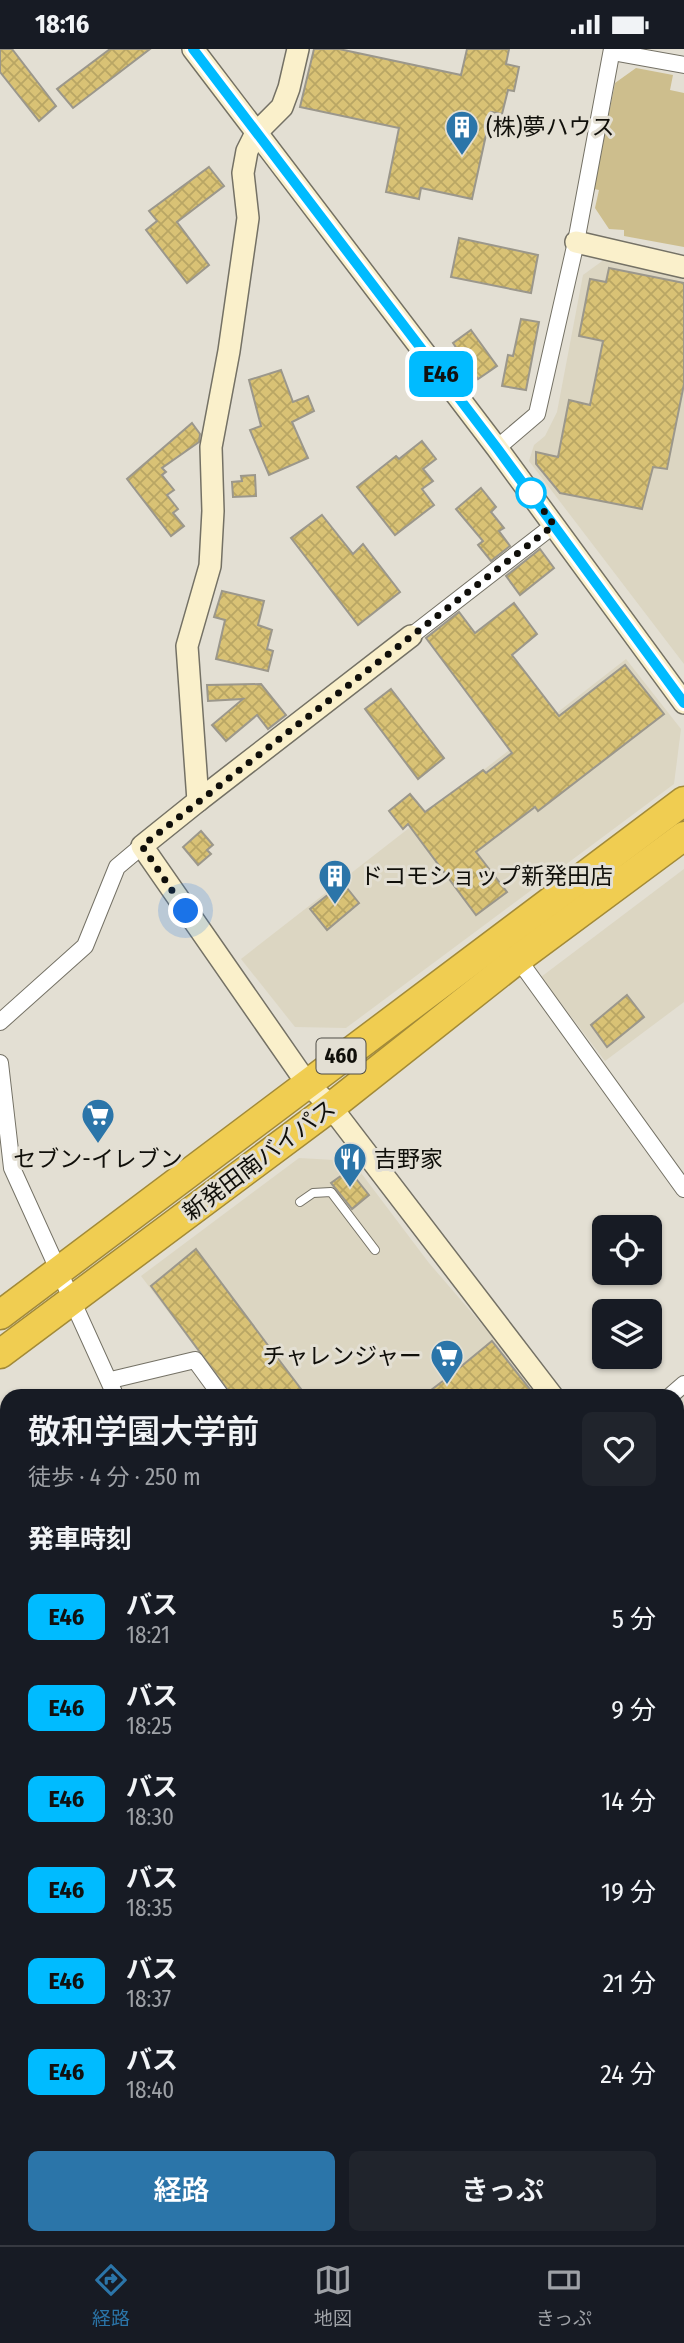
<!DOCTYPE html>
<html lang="ja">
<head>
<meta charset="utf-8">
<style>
  :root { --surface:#171b24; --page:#20242c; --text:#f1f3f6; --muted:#9ea1a6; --line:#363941; --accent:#2b75a9 }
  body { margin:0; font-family:"Fira Sans Condensed","Noto Sans JP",sans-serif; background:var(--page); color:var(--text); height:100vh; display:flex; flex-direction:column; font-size:26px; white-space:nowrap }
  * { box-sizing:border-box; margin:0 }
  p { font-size:23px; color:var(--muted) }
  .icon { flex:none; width:38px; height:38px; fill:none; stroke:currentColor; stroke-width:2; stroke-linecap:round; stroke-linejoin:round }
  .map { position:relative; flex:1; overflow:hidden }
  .drawer { position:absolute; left:0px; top:1340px; width:684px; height:856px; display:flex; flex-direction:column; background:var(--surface); border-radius:21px 21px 0 0; box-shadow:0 2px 5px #0004 }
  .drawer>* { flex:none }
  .badge { padding:0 14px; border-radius:10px; font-size:24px; line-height:46px }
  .controls { position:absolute; left:592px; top:1166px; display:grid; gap:14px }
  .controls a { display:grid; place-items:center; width:70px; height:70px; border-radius:10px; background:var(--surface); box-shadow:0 2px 5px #0004; font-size:35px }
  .you { position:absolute; width:35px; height:35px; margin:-18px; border:5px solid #fff; border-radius:50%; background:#1a73e8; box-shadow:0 0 0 10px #1a73e833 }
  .map>.badge { position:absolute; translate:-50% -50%; box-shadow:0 0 0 4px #fff }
  h2 { padding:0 28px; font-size:26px; line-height:63px }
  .round { display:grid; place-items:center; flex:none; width:74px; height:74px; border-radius:10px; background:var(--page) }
  .summary { display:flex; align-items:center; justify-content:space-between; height:119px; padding:0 28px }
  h1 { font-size:33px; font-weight:600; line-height:52px }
  .cta { display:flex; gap:14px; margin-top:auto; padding:14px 28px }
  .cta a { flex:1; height:80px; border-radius:10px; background:var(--accent); color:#fff; font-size:28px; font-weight:600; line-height:80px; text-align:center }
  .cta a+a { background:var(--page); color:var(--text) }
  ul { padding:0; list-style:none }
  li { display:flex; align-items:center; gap:21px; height:91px; padding:0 28px }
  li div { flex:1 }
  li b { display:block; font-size:26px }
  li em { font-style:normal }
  li .badge { min-width:77px; font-weight:700; text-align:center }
  .status { display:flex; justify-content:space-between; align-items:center; height:49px; padding:0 35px; background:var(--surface); direction:ltr }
  .status svg { height:19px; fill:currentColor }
  .tab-bar { display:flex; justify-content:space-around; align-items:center; height:98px; border-top:2px solid var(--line); background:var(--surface); font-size:19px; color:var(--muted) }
  .tab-bar a { display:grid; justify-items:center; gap:4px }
  .tab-bar .current { color:var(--accent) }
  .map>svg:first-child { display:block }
  .built { fill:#dcd6c2 }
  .green { fill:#cdbe8d }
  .building { fill:url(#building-cross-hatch); stroke:#9b978b; stroke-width:2 }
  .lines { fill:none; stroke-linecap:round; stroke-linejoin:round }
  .lane-casing { stroke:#747165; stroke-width:10 }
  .street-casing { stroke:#747165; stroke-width:18 }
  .secondary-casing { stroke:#747165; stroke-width:24 }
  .highway-casing { stroke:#a28a38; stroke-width:31 }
  .lane { stroke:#fff; stroke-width:8 }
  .street { stroke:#fff; stroke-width:16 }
  .secondary { stroke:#faf0cb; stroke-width:21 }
  .highway { stroke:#f0cd51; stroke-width:28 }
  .line-casing { stroke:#fff; stroke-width:16 }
  .line { stroke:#0bf; stroke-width:10 }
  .walk { stroke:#100f0a; stroke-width:7; stroke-dasharray:0 12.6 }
  .stop-dot { fill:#fff; stroke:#0bf; stroke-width:3.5 }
  .labels { text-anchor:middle; stroke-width:6; stroke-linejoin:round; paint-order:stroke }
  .shield { fill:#e3dfd3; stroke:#4f4d46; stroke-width:2 }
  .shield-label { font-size:21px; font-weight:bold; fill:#100f0a }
  .poi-label { font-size:23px; fill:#100f0a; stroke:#e3dfd3; text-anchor:start }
  .street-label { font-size:23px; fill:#100f0a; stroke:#e3dfd3 }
</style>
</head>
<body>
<div class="status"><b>18:16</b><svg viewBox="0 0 49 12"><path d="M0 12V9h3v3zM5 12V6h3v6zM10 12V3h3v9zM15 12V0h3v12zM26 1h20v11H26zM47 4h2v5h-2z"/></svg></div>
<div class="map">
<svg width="684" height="2196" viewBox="0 0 684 2196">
  <defs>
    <pattern id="building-cross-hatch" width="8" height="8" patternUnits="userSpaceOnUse" patternTransform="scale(1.75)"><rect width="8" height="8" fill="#d9c275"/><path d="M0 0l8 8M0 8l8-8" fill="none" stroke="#b9a664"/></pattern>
  </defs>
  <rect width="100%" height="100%" fill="#e3dfd3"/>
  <g class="built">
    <path d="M605 210 684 228V615L529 412 534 396 545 387 557 363 583 226Z"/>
    <path d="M626 610 681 680 674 735 346 979 295 978 241 910Z"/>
    <path d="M684 820V953L605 1012 541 928Z"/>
    <path d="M299 1109 352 1112 429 1214 498 1294 539 1347H232L141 1227Z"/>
  </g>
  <path class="green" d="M636 19 673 26 670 41 684 44V198L624 187V181L609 180 595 159 599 141 594 140 615 34Z"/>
  <g class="building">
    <path d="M0 0H12L56 57 39 72 0 23Z"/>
    <path d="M110 0H150L73 59 57 40Z"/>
    <path d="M314 0H339L461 26 467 0H509L506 15 519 18 514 42 508 41 502 65 491 63 472 150 421 139 419 150 386 143 399 79 300 58Z"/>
    <path d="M209 118 224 137 177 173 209 216 187 234 146 181 157 172 149 162Z"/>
    <path d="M459 189 538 206 531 244 451 228Z"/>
    <path d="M609 219 684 234V335L667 420 653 418 642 460 560 444 536 415V403L558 408 569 351 590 356 603 292 579 287 590 230 606 233Z"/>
    <path d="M521 270 539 273 526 341 502 337 508 306 513 307Z"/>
    <path d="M471 281 497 317 478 330 453 294Z"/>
    <path d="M281 321 293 353 308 347 314 362 292 373 308 409 269 426 250 381 261 377 249 331Z"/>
    <path d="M192 374 200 385 199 393 162 419 166 423 162 426 174 441 167 446 178 460 173 464 184 477 171 487 127 430Z"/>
    <path d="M422 392 436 410 423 420 433 432 422 440 434 456 395 486 357 438 396 407 399 410Z"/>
    <path d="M255 426 256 447 233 448 232 433 242 432 241 427Z"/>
    <path d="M481 439 496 458 491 463 504 479 499 482 510 497 491 512 478 496 483 492 456 460Z"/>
    <path d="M322 466 353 505 363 495 400 543 358 576 291 489Z"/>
    <path d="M540 500 554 519 520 546 506 527Z"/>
    <path d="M222 542 264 552 258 576 272 581 267 600 273 602 268 622 216 610 225 571 214 568Z"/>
    <path d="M514 554 537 585 512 606 559 667 625 616 664 665 538 762 535 758 476 803 507 843 476 866 408 775 403 780 389 762 410 745 425 763 483 721 486 724 512 704 426 589 459 563 475 584Z"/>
    <path d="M261 635 286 666 268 680 257 666 226 692 212 676 243 650 208 652 207 636Z"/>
    <path d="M391 640 444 709 418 730 365 660Z"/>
    <path d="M201 782 213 796 207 801 211 805 198 816 183 798Z"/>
    <path d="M343 834 359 854 327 881 310 860Z"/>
    <path d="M627 946 644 968 607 998 591 976Z"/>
    <path d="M349 1121 369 1146 352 1160 331 1134Z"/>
    <path d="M196 1200 267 1295 307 1348H233L151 1237Z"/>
    <path d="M492 1292 536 1348H422L452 1325Z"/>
  </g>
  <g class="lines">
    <defs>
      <path id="lane" d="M300 1153 313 1144 331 1143 375 1201"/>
      <g id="street">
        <path d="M612 3 684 16"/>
        <path d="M497 399 537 365 576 193 612 0"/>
        <path d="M411 587 554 476"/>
        <path d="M518 910 684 1140"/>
        <path d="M0 973 85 897 117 818 142 797"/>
        <path d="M0 1014 12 1119 116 1348"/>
        <path d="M111 1331 195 1311 222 1348"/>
        <path d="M669 1348 684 1335"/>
        <path d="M677 1577 684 1572"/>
        <path d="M677 1693 684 1702"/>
        <path d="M677 1872 684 1881"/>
        <path d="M677 2057 684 2052"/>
        <path d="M562 2189 567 2196"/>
        <path d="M494 2196 503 2189"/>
        <path d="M664 2196 673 2189"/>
      </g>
      <g id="secondary">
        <path d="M193 0 497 399 684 654"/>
        <path d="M298 0 289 39 282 58 256 84 247 102 243 124 248 169 229 302 211 398 213 462 210 517 187 597 198 752 142 797 306 1033 331 1058 553 1348"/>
        <path d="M576 193 684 218"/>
        <path d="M198 752 411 587"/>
        <path d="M677 1516 684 1525"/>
        <path d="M677 1928 684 1923"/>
        <path d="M318 2196 327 2189"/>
      </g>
      <g id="highway">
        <path d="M0 1266 684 752"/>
        <path d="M0 1305 331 1058 518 910 684 787"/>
      </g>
    </defs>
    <use href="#lane" class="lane-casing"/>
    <use href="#street" class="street-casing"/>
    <use href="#secondary" class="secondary-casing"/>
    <use href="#highway" class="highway-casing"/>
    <use href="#lane" class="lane"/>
    <use href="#street" class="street"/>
    <use href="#secondary" class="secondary"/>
    <use href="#highway" class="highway"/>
  </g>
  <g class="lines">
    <defs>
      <path id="line" d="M193 0 497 399 684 654"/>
    </defs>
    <use href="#line" class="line-casing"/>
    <use href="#line" class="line"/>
    <path class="walk" d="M186 862 142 797 554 476 526 437 531 444"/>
  </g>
  <defs>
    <symbol id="building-pin" viewBox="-11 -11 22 30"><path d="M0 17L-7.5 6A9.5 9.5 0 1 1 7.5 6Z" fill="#2b75a9" stroke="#e3dfd3"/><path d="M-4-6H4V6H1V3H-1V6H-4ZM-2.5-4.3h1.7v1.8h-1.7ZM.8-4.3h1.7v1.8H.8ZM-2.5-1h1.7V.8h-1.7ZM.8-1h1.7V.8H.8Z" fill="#fff"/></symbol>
    <symbol id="supermarket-pin" viewBox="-11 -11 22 30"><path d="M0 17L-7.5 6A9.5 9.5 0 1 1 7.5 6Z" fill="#2b75a9" stroke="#e3dfd3"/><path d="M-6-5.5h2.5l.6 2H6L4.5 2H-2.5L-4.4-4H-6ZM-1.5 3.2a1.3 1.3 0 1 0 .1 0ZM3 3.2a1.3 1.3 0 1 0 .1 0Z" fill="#fff"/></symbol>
    <symbol id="restaurant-pin" viewBox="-11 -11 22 30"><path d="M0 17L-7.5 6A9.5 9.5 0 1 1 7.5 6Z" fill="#2b75a9" stroke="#e3dfd3"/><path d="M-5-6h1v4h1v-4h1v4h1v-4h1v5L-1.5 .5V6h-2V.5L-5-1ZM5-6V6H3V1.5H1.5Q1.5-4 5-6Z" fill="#fff"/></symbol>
  </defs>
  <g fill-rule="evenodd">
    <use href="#building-pin" x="443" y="59" width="38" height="52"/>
    <use href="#building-pin" x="316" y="808" width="38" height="52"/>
    <use href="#supermarket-pin" x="79" y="1047" width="38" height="52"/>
    <use href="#restaurant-pin" x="331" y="1091" width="38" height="52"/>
    <use href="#supermarket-pin" x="428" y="1288" width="38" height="52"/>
  </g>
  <circle class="stop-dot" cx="531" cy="444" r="14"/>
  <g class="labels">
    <rect class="shield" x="316.5" y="989.5" width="49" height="35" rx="5"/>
    <g class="shield-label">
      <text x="341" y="1014">460</text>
    </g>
    <g class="poi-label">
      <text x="486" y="86">(株)夢ハウス</text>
      <text x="360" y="835">ドコモショップ新発田店</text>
      <text x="98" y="1118" text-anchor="middle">セブン-イレブン</text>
      <text x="374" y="1118">吉野家</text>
      <text x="422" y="1315" text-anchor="end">チャレンジャー</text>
    </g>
    <g class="street-label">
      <text transform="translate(259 1111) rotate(-37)" y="8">新発田南バイパス</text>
    </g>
  </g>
</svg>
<div class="controls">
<a><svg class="icon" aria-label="locate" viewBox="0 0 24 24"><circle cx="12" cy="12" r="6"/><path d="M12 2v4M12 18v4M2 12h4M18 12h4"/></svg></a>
<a><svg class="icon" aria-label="layers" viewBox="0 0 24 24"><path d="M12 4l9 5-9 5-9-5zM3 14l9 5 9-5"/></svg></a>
</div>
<div class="you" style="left:186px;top:862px"></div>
<b class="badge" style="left:441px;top:325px;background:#0bf;color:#111">E46</b>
<section class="drawer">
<div class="summary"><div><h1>敬和学園大学前</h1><p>徒歩 · 4 分 · 250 m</p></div><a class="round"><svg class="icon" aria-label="heart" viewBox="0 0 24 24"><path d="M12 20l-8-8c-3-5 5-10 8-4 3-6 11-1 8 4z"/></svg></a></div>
<h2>発車時刻</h2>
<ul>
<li><span class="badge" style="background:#0bf;color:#111">E46</span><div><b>バス</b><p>18:21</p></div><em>5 分</em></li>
<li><span class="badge" style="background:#0bf;color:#111">E46</span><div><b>バス</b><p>18:25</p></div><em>9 分</em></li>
<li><span class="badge" style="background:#0bf;color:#111">E46</span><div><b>バス</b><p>18:30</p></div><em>14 分</em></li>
<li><span class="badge" style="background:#0bf;color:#111">E46</span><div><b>バス</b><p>18:35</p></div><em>19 分</em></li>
<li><span class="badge" style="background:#0bf;color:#111">E46</span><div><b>バス</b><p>18:37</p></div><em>21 分</em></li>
<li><span class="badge" style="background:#0bf;color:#111">E46</span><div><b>バス</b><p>18:40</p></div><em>24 分</em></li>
</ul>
<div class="cta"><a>経路</a><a>きっぷ</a></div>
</section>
</div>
<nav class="tab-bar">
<a class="current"><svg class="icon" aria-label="directions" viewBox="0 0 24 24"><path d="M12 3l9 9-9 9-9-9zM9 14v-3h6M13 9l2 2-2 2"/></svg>経路</a>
<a><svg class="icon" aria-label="map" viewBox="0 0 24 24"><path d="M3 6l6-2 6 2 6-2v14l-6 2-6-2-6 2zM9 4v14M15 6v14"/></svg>地図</a>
<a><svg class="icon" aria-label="tickets" viewBox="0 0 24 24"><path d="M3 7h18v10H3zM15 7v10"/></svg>きっぷ</a>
</nav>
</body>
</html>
